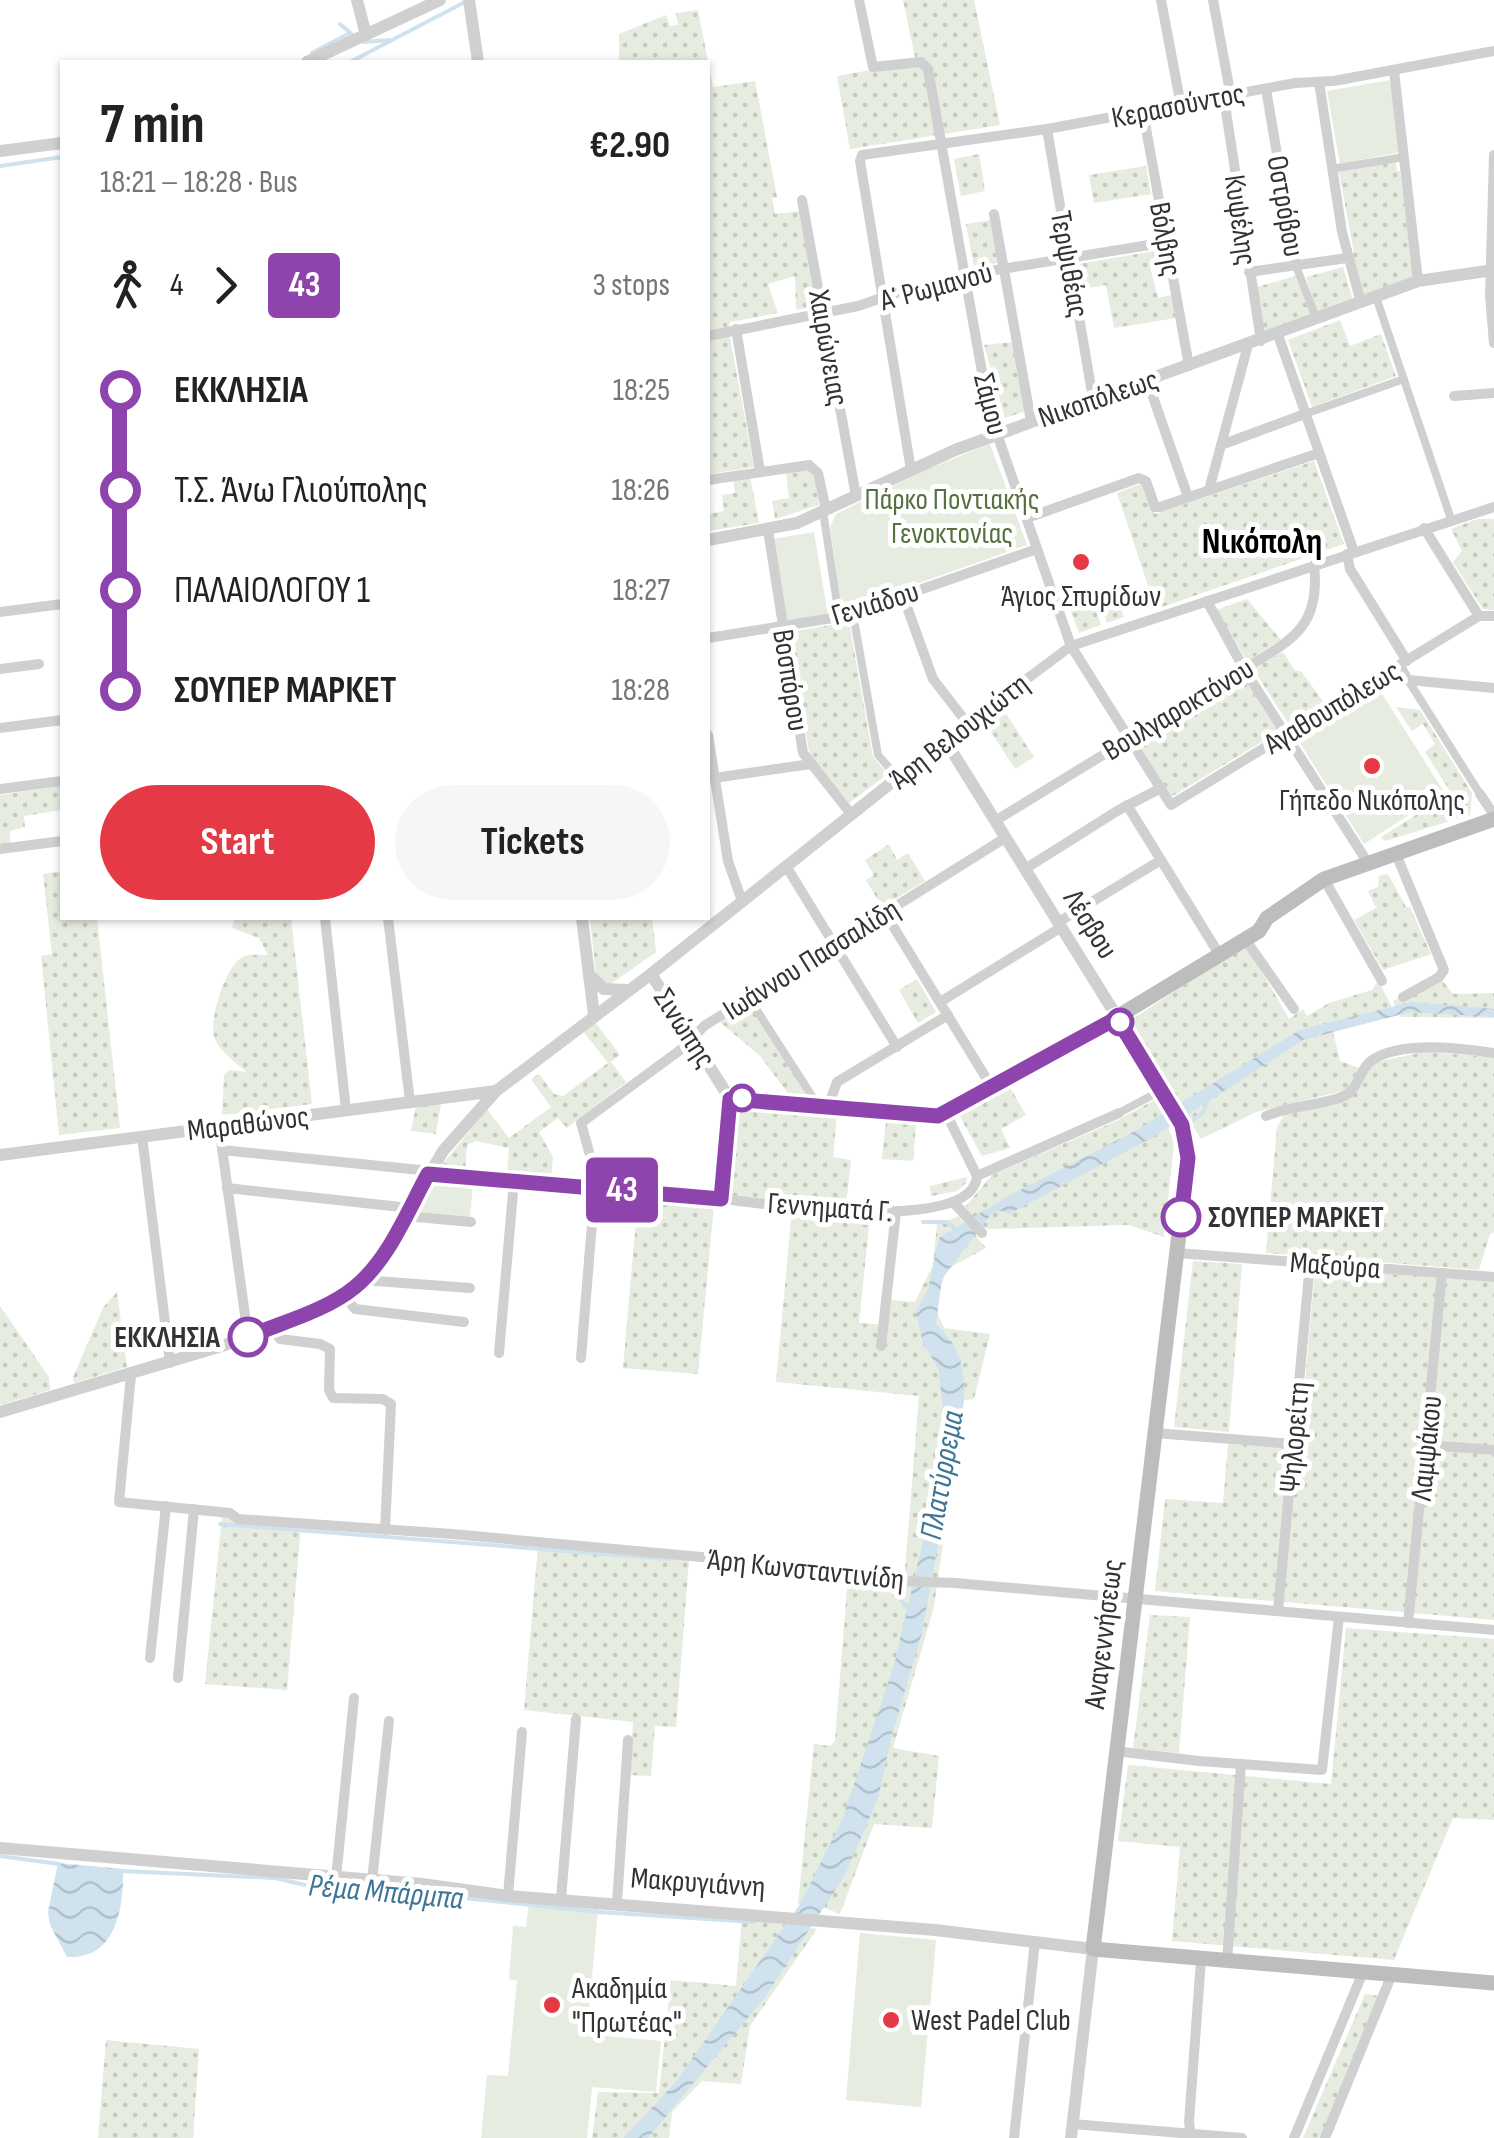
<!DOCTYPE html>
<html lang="en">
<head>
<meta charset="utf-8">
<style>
  :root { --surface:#fff; --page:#f6f6f6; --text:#222; --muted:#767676; --accent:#e63946 }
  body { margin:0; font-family:"Sofia Sans Condensed",sans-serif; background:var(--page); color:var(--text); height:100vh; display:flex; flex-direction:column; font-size:38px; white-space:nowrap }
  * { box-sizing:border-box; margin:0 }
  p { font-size:32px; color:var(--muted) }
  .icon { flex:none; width:55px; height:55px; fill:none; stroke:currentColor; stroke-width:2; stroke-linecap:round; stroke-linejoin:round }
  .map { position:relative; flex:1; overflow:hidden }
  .drawer { position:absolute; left:60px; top:60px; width:650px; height:860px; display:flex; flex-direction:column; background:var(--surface); border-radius:0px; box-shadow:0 2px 8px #0004 }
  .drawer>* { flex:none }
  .badge { padding:0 20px; border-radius:8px; font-size:35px; line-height:65px }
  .map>.badge { position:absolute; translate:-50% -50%; box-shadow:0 0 0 5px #fff }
  .legs { display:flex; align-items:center; gap:15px; height:110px; padding:0 40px; font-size:32px }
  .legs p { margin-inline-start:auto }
  .overview { display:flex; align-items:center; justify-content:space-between; height:170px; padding:0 40px }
  h1 { font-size:55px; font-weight:700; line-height:75px }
  .action { display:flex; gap:20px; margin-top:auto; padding:20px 40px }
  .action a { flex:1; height:115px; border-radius:60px; background:var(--accent); color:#fff; font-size:40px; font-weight:700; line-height:115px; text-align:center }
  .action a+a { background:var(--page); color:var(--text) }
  ul { padding:0 40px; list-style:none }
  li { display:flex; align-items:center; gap:35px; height:100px; font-size:38px }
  li i { display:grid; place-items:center; width:15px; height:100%; margin:0 12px; background:currentColor }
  li i::after { content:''; width:25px; height:25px; margin:-12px; border:8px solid; border-radius:50%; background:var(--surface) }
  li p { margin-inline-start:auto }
  li:first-child i { background:linear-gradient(#0000 50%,currentColor 0) }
  li:last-child i { background:linear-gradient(currentColor 50%,#0000 0) }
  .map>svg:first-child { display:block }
  .grass { fill:url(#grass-dots) }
  .park { fill:#e6ecdf }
  .water { fill:url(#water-waves) }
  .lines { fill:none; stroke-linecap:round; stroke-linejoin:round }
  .stream { stroke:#cfe2ee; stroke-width:4 }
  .pedestrian { stroke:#d0d0d0; stroke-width:8 }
  .minor { stroke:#d0d0d0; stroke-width:10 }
  .tertiary { stroke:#d0d0d0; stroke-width:12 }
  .secondary { stroke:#bdbdbd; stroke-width:15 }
  .line-1-casing { stroke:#fff; stroke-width:22 }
  .line-1 { stroke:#8e44ad; stroke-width:15 }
  .poi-dot { fill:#e63946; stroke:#fff; stroke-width:4 }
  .stop-1-dot { fill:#fff; stroke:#8e44ad; stroke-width:5 }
  .labels { text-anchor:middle; stroke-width:10; stroke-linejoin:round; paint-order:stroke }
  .street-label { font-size:30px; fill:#333; stroke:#fff }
  .park-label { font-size:30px; fill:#56703f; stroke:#fff }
  .poi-label { font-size:30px; fill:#333; stroke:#fff }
  .stop-label { font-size:30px; font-weight:bold; fill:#333; stroke:#fff; text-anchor:start }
  .water-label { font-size:32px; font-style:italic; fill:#3f7597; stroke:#fff }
  .quarter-label { font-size:35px; font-weight:bold; fill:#000; stroke:#fff }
</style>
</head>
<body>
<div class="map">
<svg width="1494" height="2138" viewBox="0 0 1494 2138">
  <defs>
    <pattern id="grass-dots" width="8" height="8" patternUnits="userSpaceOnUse" patternTransform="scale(2.5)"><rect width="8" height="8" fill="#e6ecdf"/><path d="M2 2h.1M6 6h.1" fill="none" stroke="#c6cbc0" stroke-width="1.8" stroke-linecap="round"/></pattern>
    <pattern id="water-waves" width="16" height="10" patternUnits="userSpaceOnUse" patternTransform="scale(2.5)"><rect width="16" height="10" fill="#cfe2ee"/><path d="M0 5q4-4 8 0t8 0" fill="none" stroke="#b2c2cd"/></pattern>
  </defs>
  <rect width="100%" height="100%" fill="#fff"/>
  <g class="grass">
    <path d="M903 0H974L1000 125 850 149 837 76 916 62Z"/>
    <path d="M698 10 713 87 755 81 777 197 772 198 775 214 800 211 817 306 796 310 795 276 768 284 778 313 730 322 729 332 754 467 710 474H708V62H619V34L666 15 670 26 678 25 676 13Z"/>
    <path d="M979 154 985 191 961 196 954 159Z"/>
    <path d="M1396 162 1397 171H1400L1413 277 1364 297 1351 255 1354 253 1339 172Z"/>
    <path d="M1146 166 1151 194 1094 203 1089 175Z"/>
    <path d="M990 220 998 263 974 267 966 224Z"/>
    <path d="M1160 250 1163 264 1150 267 1158 298 1171 295 1176 318 1114 328 1106 285 1077 290 1073 265Z"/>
    <path d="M1343 267 1353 300 1317 315 1306 277Z"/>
    <path d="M1295 276 1312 317 1264 337 1257 287Z"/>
    <path d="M1340 320 1350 346 1381 334 1396 376 1312 407 1288 340Z"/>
    <path d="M1013 342 1026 411 1005 418 984 345Z"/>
    <path d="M1314 461 1344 544 1156 609 1117 493 1143 483 1155 514Z"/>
    <path d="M808 470 815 479 819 505 775 519 772 501 789 498 786 471Z"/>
    <path d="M750 476 759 523 708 531V514L724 511 722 495 735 493 733 478Z"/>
    <path d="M1477 519H1494V610L1483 609 1453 562 1462 551 1451 529Z"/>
    <path d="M1116 595 1124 617 1107 623 1099 601Z"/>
    <path d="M1079 599 1082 606 1094 603 1101 625 1079 633 1068 603Z"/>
    <path d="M1247 599 1281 640 1247 661 1216 610Z"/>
    <path d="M849 622 873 757 888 774 849 803 810 757 789 632Z"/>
    <path d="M1283 652 1295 671H1301L1325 704 1290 726 1253 669Z"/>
    <path d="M1242 675 1278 732 1171 797 1136 739Z"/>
    <path d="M1396 707 1420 710 1472 793 1470 815 1385 841 1381 837 1451 793 1425 752 1435 744 1423 724 1412 731Z"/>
    <path d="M1005 712 1034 757 1015 769 986 724Z"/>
    <path d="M62 786V810L24 816 25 827 10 831V844H0V795Z"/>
    <path d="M889 844 897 860 908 853 925 881 882 907 866 880 874 875 865 860Z"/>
    <path d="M62 871V918H97L120 1128 59 1135 41 956 52 954 43 874Z"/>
    <path d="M1388 874 1406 907H1410L1431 954 1383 970 1354 920 1376 908 1368 891 1378 887 1379 876Z"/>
    <path d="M235 918H291L312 1104 222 1115 224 1075 229 1070 247 1072C235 1062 219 1052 214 1036 209 1019 226 964 244 956 250 954 262 955 268 955L259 938 232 928Z"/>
    <path d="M590 918H652L656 952 598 993Z"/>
    <path d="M1246 944 1289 1019 1303 1009 1307 1016 1329 1003 1372 990 1378 980 1392 1007 1331 1023 1340 1061 1359 1068 1347 1090 1256 1112 1201 1139 1128 1022Z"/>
    <path d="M917 979 936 1012 918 1023 899 990Z"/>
    <path d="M1442 980 1453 994 1494 993V1018L1401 1017 1393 1001Z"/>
    <path d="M750 1004 807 1092 800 1097 790 1096 760 1056 720 1022Z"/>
    <path d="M595 1022 620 1055 611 1062 626 1082 567 1128 558 1118 539 1132 553 1157 551 1179 507 1175 509 1148 476 1141 467 1145 465 1172 438 1170 487 1109 509 1138 551 1107 531 1079 539 1074 554 1094 563 1096 608 1063 583 1031Z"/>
    <path d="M1424 1052 1494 1057V1232L1490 1234 1479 1270 1266 1253 1277 1127 1285 1113 1344 1100 1376 1062Z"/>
    <path d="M1008 1084 1026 1115 1001 1129 1010 1148 982 1156 959 1115Z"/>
    <path d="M1158 1098 1174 1144 1164 1237 1129 1225 988 1229 980 1225 965 1207 992 1175 1114 1122Z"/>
    <path d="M441 1103 436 1134 411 1131 416 1106Z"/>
    <path d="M741 1104 837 1115 833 1157 851 1160 846 1206 731 1196 728 1192 736 1107Z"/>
    <path d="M886 1121 916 1124 913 1161 882 1159Z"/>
    <path d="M967 1177 966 1183 957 1191 931 1196 930 1186Z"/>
    <path d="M638 1198 714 1205 698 1374 623 1368Z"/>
    <path d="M792 1210 870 1217 859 1323 887 1325 890 1300 915 1302 933 1265 937 1224 959 1216 986 1248 947 1269 934 1305 944 1328 990 1334 974 1399 963 1400 934 1607 893 1748 939 1756 932 1828 874 1824 840 1914 820 1906 798 1904 814 1744 830 1746 835 1741 848 1576 904 1582 919 1396 776 1382Z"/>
    <path d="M1193 1261 1242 1264 1229 1432 1174 1427Z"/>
    <path d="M1324 1269 1494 1282V1620L1155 1591 1165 1499 1223 1503 1228 1444 1299 1449 1315 1270Z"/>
    <path d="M117 1292 127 1367 74 1383 73 1377 103 1308Z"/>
    <path d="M0 1306 49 1377 50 1390 0 1405Z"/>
    <path d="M222 1517 301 1524 287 1690 205 1684Z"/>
    <path d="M538 1545 689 1560 676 1727 655 1726 651 1776 630 1775 633 1722 524 1710Z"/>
    <path d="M1150 1615 1190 1617 1179 1753 1133 1748Z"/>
    <path d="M1346 1628 1494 1639V1820L1453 1818 1394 1960 1172 1941 1180 1847 1118 1841 1128 1765 1331 1784Z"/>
    <path d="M742 1918 817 1929 750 2026 741 2084 702 2081 672 2112 669 2138H592L598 2092 659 2093 671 1980 736 1986Z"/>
    <path d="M1365 1994 1379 1996 1320 2138H1303Z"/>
    <path d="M106 2040 199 2049 193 2138H98Z"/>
  </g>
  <g class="park">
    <path d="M1390 80 1400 152 1340 164 1327 91Z"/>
    <path d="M990 444 1027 545 842 610 830 527 836 514 928 469Z"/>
    <path d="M814 532 828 615 786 622 772 539Z"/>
    <path d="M1379 689 1444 792 1364 844 1298 740Z"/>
    <path d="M433 1177 473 1182 470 1218 414 1214Z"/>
    <path d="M529 1903 598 1909 587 2034 661 2041 656 2092 592 2087 587 2138H481L487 2075 508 2076 517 1981 509 1979 513 1926 526 1927Z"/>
    <path d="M860 1933 936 1940 921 2107 846 2100Z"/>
  </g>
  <g class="water">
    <path d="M1411 1002 1494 1009V1017L1410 1012 1303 1040 1155 1136 1009 1214 1001 1211 992 1213 942 1279 936 1324C961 1348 965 1366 964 1401L922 1633 892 1735 878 1798 845 1875 765 1997 648 2138H623L675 2083 800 1904 842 1820 894 1665 947 1439 938 1368 923 1344 916 1312 928 1289 939 1238 1005 1198 1135 1131 1300 1030Z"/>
    <path d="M58 1863 123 1869C124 1907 116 1960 67 1957L50 1925 48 1912Z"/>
  </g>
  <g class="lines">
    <g class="stream">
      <path d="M340 24 355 37"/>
      <path d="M364 42 389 40"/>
      <path d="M312 53 348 34"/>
      <path d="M350 62 465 2"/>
      <path d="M0 166 62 157"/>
      <path d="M1185 1127 1204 1111 1207 1101"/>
      <path d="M923 1222H946L956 1229"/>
      <path d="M220 1524 669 1559"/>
      <path d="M823 1576 888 1586 908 1608"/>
      <path d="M0 1856 59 1864"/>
      <path d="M122 1871 275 1878 305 1885 371 1892 386 1890 599 1912 754 1922"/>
    </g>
    <g class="pedestrian">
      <path d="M1332 169 1404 157"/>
      <path d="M1296 266 1316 318"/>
      <path d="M1376 297 1451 519"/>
      <path d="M1305 414 1404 379"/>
      <path d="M823 511 839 617"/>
      <path d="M853 614 878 755 898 778"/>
      <path d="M1408 680 1480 794"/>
      <path d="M1129 739 1244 669"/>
      <path d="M749 998 819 1107"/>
      <path d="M1119 1113 1162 1090"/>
    </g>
    <g class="minor">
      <path d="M859 0 873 67 921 62 928 69 985 389 997 434 1071 646 1171 805 1479 616H1494"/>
      <path d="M1161 0 1181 106"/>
      <path d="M1213 0 1231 97"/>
      <path d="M1394 71 1418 281"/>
      <path d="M1319 82 1342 232 1361 303"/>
      <path d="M1266 89 1296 266"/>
      <path d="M1224 98 1261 341"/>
      <path d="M1143 112 1189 366"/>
      <path d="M1047 129 1093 399"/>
      <path d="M1494 155 1490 296 1494 343"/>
      <path d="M802 200 856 496"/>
      <path d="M994 214 1031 421"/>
      <path d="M1249 272 1347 258"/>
      <path d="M736 329 760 471"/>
      <path d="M1278 335 1354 552"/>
      <path d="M708 336 858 306 899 292 958 282 978 273 1167 242"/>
      <path d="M1147 380 1188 497"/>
      <path d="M1454 396 1494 393"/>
      <path d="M1221 445 1305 414"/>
      <path d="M911 470 860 161 862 155 1047 129 1295 83 1334 81 1494 51"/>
      <path d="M708 480 809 465 818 473 826 510"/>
      <path d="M1209 490 1248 345"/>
      <path d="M1027 518 1139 478 1146 481 1155 507H1160L1319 453"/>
      <path d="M1424 528 1479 616"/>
      <path d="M768 530 803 753 851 814"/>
      <path d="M1347 554 1350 569 1407 661"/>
      <path d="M903 596 933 679 967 723"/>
      <path d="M1207 601 1244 669 1368 863"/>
      <path d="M0 612 62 604"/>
      <path d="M708 638 845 616 1037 549"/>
      <path d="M1400 666 1408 680 1494 688"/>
      <path d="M0 669 39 664"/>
      <path d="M1244 669C1292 640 1321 627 1314 565"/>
      <path d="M0 728 62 720"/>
      <path d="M708 735 728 861 742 901"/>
      <path d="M945 740 1071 646 1494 507"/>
      <path d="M714 778 811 764"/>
      <path d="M0 789 62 781"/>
      <path d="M1480 794 1494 815"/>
      <path d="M1127 805 1219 954"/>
      <path d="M995 821 1129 739"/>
      <path d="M0 849 62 841"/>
      <path d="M1396 854 1444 970 1439 977 1403 997"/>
      <path d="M786 866 897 1047"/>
      <path d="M1025 869 1117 811 1161 788"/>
      <path d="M1324 879 1382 981"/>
      <path d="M885 913 991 1086"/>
      <path d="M325 918 346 1110"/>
      <path d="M388 918 410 1102"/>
      <path d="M1057 923 1161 860"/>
      <path d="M1245 939 1294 1009"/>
      <path d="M940 1002 1060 928"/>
      <path d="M828 1107 837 1082 948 1015"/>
      <path d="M946 1113 977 1176"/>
      <path d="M1266 1116C1292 1105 1318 1106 1342 1097 1359 1090 1358 1071 1371 1061 1399 1040 1461 1048 1494 1053"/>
      <path d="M219 1126 248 1337"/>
      <path d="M142 1136 170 1363"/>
      <path d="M222 1150 430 1171"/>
      <path d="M977 1176 1119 1113"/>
      <path d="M227 1188 410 1208"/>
      <path d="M721 1199C764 1203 972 1236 977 1176"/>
      <path d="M953 1202 982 1233"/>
      <path d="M405 1216 471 1222"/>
      <path d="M1177 1253 1494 1277"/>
      <path d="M363 1280 470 1288"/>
      <path d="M343 1295 355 1309 464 1322"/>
      <path d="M271 1327 280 1339 320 1344 330 1349 329 1390 333 1398 383 1399 391 1404 385 1530"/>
      <path d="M881 1346 896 1212"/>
      <path d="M499 1353 514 1181"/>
      <path d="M581 1358 595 1187 593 1166 581 1123 687 1045 704 1026 1005 838"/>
      <path d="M131 1375 119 1502 230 1513 238 1519 452 1534 734 1560 904 1581 955 1583 1494 1630"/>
      <path d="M1155 1433 1293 1444"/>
      <path d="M1427 1445 1494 1450"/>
      <path d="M1278 1611 1310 1263"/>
      <path d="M1408 1623 1442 1273"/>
      <path d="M150 1658 166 1506"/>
      <path d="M178 1678 194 1509"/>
      <path d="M1115 1751 1199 1761 1322 1770 1339 1617"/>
      <path d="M336 1878 354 1698"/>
      <path d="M372 1881 389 1721"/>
      <path d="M508 1896 522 1732"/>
      <path d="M561 1899 576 1719"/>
      <path d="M617 1903 628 1740"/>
      <path d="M1227 1962 1241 1764"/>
      <path d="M1072 2124 1242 2138"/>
      <path d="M1014 2138 1035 1941"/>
      <path d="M1191 2138 1189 2122 1201 1960"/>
      <path d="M1294 2138 1363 1972"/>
      <path d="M1325 2138 1392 1974"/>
    </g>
    <g class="tertiary">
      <path d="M357 0 366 35"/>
      <path d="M469 0 478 62"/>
      <path d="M307 62 440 0"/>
      <path d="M0 151 62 143"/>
      <path d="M708 540 797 523 955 450 1418 281 1494 270"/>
      <path d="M582 918 594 1015"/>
      <path d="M589 975 604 989 627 990"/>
      <path d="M0 1155 496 1091"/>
      <path d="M428 1174 721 1199 730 1099 651 974"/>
      <path d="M0 1412 225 1345 351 1290 382 1257 443 1151 496 1091 651 974 945 740 1117 1017 938 1116 730 1099"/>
      <path d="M0 1848 422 1884 508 1896 935 1930 1093 1949 1071 2138"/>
    </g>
    <path class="secondary" d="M1494 819 1324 879 1267 918 1259 931 1117 1017 1182 1125 1188 1159 1093 1949 1494 1983"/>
  </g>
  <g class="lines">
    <defs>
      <path id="line-1" d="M248 1337C282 1322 326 1311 355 1287 389 1259 407 1212 428 1174L721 1199 730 1099 938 1116 1117 1018 1182 1125 1188 1158 1181 1217"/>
    </defs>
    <use href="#line-1" class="line-1-casing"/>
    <use href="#line-1" class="line-1"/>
  </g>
  <g class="poi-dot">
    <circle cx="1081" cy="562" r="10"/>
    <circle cx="1372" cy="766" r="10"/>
    <circle cx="552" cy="2005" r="10"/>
    <circle cx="891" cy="2020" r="10"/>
  </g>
  <g class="stop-1-dot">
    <circle cx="1120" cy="1022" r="12"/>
    <circle cx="742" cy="1098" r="12"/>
    <circle cx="1181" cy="1217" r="18"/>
    <circle cx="248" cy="1337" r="18"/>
  </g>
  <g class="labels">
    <g class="street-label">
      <text transform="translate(1178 105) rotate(-11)" y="10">Κερασούντος</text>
      <text transform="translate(1286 206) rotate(80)" y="10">Οστρόβου</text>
      <text transform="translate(1241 220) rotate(82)" y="10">Κυψέλης</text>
      <text transform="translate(1166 239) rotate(80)" y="10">Βόλβης</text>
      <text transform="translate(1070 264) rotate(80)" y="10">Τερψιθέας</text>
      <text transform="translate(936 286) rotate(-15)" y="10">Α΄ Ρωμανού</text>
      <text transform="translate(829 348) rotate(80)" y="10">Χαιρώνειας</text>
      <text transform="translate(1098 398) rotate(-19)" y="10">Νικοπόλεως</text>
      <text transform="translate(991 404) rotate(76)" y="10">Σάμου</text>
      <text transform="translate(875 603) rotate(-17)" y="10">Γενιάδου</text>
      <text transform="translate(791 680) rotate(81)" y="10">Βοσπόρου</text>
      <text transform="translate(1332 707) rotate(-31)" y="10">Αγαθουπόλεως</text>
      <text transform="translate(1178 709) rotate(-31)" y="10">Βουλγαροκτόνου</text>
      <text transform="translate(959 731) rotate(-38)" y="10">Άρη Βελουχιώτη</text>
      <text transform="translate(1091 924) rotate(58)" y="10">Λέσβου</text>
      <text transform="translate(811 959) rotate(-32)" y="10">Ιωάννου Πασσαλίδη</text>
      <text transform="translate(685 1028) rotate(57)" y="10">Σινώπης</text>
      <text transform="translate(248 1123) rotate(-7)" y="10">Μαραθώνος</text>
      <text transform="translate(830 1207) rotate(4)" y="10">Γεννηματά Γ.</text>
      <text transform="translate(1335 1265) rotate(4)" y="10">Μαξούρα</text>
      <text transform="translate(1294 1437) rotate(-85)" y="10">Ψηλορείτη</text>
      <text transform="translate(1426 1448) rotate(-84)" y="10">Λαμψάκου</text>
      <text transform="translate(806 1569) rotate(6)" y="10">Άρη Κωνσταντινίδη</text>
      <text transform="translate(1103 1634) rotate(-83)" y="10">Αναγεννήσεως</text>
      <text transform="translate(698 1882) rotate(4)" y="10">Μακρυγιάννη</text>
    </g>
    <g class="park-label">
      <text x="952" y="509">Πάρκο Ποντιακής<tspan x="952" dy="34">Γενοκτονίας</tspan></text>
    </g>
    <g class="poi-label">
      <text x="1081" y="606">Άγιος Σπυρίδων</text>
      <text x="1372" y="810">Γήπεδο Νικόπολης</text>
      <text x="572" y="1998" text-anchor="start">Ακαδημία<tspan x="572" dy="34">"Πρωτέας"</tspan></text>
      <text x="911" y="2030" text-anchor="start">West Padel Club</text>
    </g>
    <g class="stop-label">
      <text x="1208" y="1227">ΣΟΥΠΕΡ ΜΑΡΚΕΤ</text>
      <text x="220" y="1347" text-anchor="end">ΕΚΚΛΗΣΙΑ</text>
    </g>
    <g class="water-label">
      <text transform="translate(941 1475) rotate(-80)" y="11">Πλατύρρεμα</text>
      <text transform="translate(386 1891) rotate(5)" y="11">Ρέμα Μπάρμπα</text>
    </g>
    <g class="quarter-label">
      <text x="1262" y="553">Νικόπολη</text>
    </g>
  </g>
</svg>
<b class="badge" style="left:622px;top:1190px;background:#8e44ad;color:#fff">43</b>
<section class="drawer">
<div class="overview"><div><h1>7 min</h1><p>18:21 – 18:28 · Bus</p></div><b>€2.90</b></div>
<div class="legs"><svg class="icon" aria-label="walk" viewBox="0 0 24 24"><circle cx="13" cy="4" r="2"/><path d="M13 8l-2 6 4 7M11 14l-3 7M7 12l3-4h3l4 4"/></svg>4<svg class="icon" aria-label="forward" viewBox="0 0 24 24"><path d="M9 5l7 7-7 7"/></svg><b class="badge" style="background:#8e44ad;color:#fff">43</b><p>3 stops</p></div>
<ul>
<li><i style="color:#8e44ad"></i><b>ΕΚΚΛΗΣΙΑ</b><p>18:25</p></li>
<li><i style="color:#8e44ad"></i><span>Τ.Σ. Άνω Γλιούπολης</span><p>18:26</p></li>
<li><i style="color:#8e44ad"></i><span>ΠΑΛΑΙΟΛΟΓΟΥ 1</span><p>18:27</p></li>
<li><i style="color:#8e44ad"></i><b>ΣΟΥΠΕΡ ΜΑΡΚΕΤ</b><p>18:28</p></li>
</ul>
<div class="action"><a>Start</a><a>Tickets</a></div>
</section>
</div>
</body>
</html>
